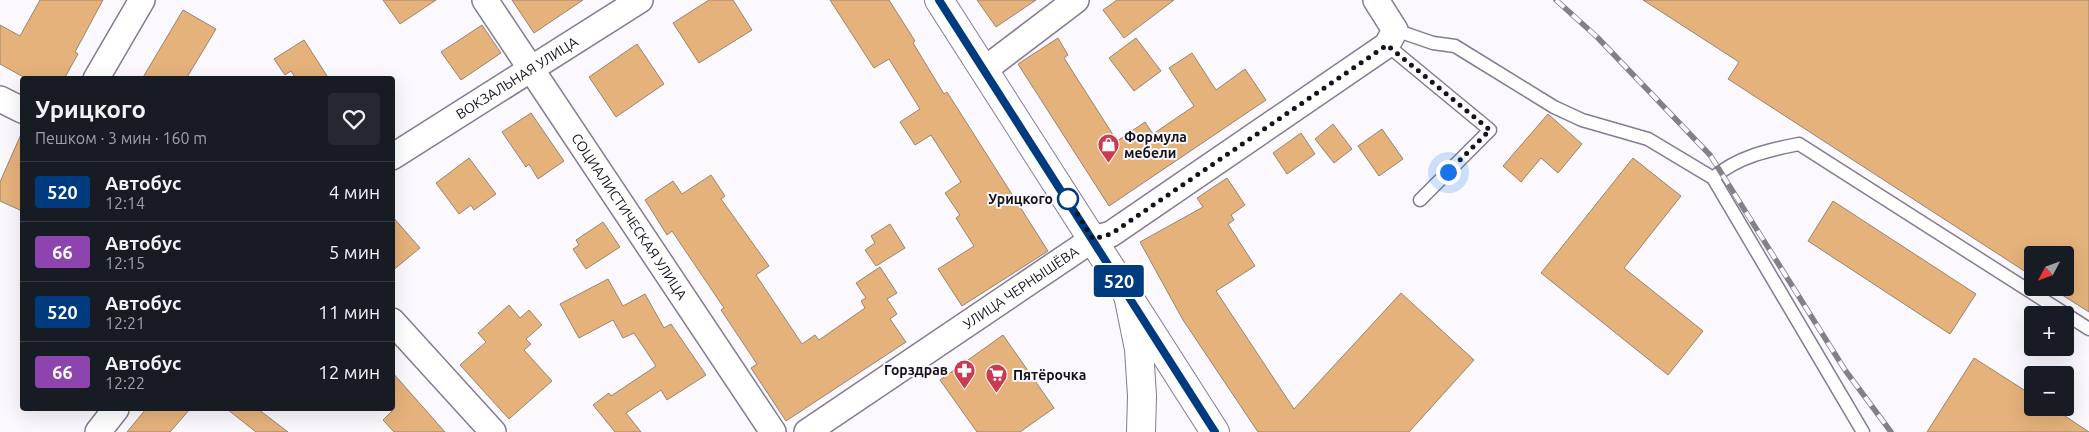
<!DOCTYPE html>
<html lang="ru">
<head>
<meta charset="utf-8">
<style>
  :root { --surface:#171b24; --page:#242831; --text:#f1f3f6; --muted:#9ea1a6; --line:#363941 }
  body { margin:0; font-family:Ubuntu,sans-serif; background:var(--page); color:var(--text); height:100vh; display:flex; flex-direction:column; font-size:19px; white-space:nowrap }
  * { box-sizing:border-box; margin:0 }
  p { font-size:16px; color:var(--muted) }
  .icon { flex:none; width:28px; height:28px; fill:none; stroke:currentColor; stroke-width:2; stroke-linecap:round; stroke-linejoin:round }
  .map { position:relative; flex:1; overflow:hidden }
  .drawer { position:absolute; left:20px; top:76px; width:375px; height:335px; display:flex; flex-direction:column; background:var(--surface); border-radius:5px; box-shadow:0 5px 20px #0002 }
  .drawer>* { flex:none }
  .badge { padding:0 10px; border-radius:4px; font-size:18px; line-height:32px }
  .needle { width:32px; rotate:229deg }
  .controls { position:absolute; left:2024px; top:246px; display:grid; gap:10px }
  .controls a { display:grid; place-items:center; width:50px; height:50px; border-radius:5px; background:var(--surface); box-shadow:0 5px 20px #0002; font-size:25px }
  .you { position:absolute; width:25px; height:25px; margin:-12px; border:4px solid #fff; border-radius:50%; background:#1a73e8; box-shadow:0 0 0 8px #1a73e833 }
  .map>.badge { position:absolute; translate:-50% -50%; box-shadow:0 0 0 2px #fff }
  .round { display:grid; place-items:center; flex:none; width:52px; height:52px; border-radius:5px; background:var(--page) }
  .overview { display:flex; align-items:center; justify-content:space-between; height:85px; padding:0 15px }
  h1 { font-size:24px; font-weight:600; line-height:38px }
  ul { padding:0; list-style:none }
  li { display:flex; align-items:center; gap:15px; height:60px; padding:0 15px; border-top:1px solid var(--line) }
  li div { flex:1 }
  li b { display:block; font-size:19px }
  li em { font-style:normal }
  li .badge { min-width:55px; font-weight:700; text-align:center }
  .map>svg:first-child { display:block }
  .building { fill:#e5b27b; stroke:#998570 }
  .lines { fill:none; stroke-linecap:round; stroke-linejoin:round }
  .service-casing { stroke:#857a92; stroke-width:15 }
  .minor-casing { stroke:#857a92; stroke-width:28 }
  .tertiary-casing { stroke:#857a92; stroke-width:30 }
  .secondary-casing { stroke:#857a92; stroke-width:30 }
  .service { stroke:#fff; stroke-width:12 }
  .minor { stroke:#fff; stroke-width:25 }
  .tertiary { stroke:#fff; stroke-width:28 }
  .secondary { stroke:#fff; stroke-width:28 }
  .rail-casing { stroke:#838087; stroke-width:5.5 }
  .rail { stroke:#fbf9fe; stroke-width:4; stroke-dasharray:11; stroke-linecap:butt }
  .line-casing { stroke:#fff; stroke-width:11 }
  .line { stroke:#003b80; stroke-width:8 }
  .walk { stroke:#16121b; stroke-width:5; stroke-dasharray:0 9 }
  .stop-dot { fill:#fff; stroke:#003b80; stroke-width:2.5 }
  .labels { text-anchor:middle; stroke-width:4; stroke-linejoin:round; paint-order:stroke }
  .street-label { font-size:14px; fill:#16121b; stroke:#fbf9fe }
  .poi-label { font-size:14px; font-weight:bold; fill:#16121b; stroke:#fbf9fe; text-anchor:start }
  .stop-label { font-size:14px; font-weight:bold; fill:#16121b; stroke:#fbf9fe; text-anchor:end }
</style>
</head>
<body>
<div class="map">
<svg width="2089" height="432" viewBox="0 0 2089 432">
  <rect width="100%" height="100%" fill="#fbf9fe"/>
  <g class="building">
    <path d="M40 0H103L75 52 78 54 64 79H27L0 64V25L20 36Z"/>
    <path d="M383 0H436L400 24Z"/>
    <path d="M512 0H583L534 33Z"/>
    <path d="M709 0H733L752 30 699 63 673 23Z"/>
    <path d="M830 0H889L915 41 913 43 944 94 947 92 1048 251 962 306 938 269 974 246 956 218 960 215 945 193 961 182 931 135 915 145 900 122 920 109 889 59 874 68Z"/>
    <path d="M977 0H1036L996 27Z"/>
    <path d="M1117 0H1174L1124 38 1103 10Z"/>
    <path d="M1643 0H2089V312L2051 288H2065V255H2032V276L1728 79 1739 62Z"/>
    <path d="M183 10 216 29 186 79H142Z"/>
    <path d="M482 25 501 53 461 80 441 52Z"/>
    <path d="M1058 38 1068 55 1064 58 1117 141 1145 122 1153 134 1194 106 1169 68 1192 53 1216 90 1245 69 1266 100 1109 206 1018 64Z"/>
    <path d="M1136 38 1161 71 1134 91 1109 58Z"/>
    <path d="M304 40 329 79H296L291 71 285 75 274 59Z"/>
    <path d="M637 44 664 84 616 117 589 77Z"/>
    <path d="M531 113 564 161 538 179 529 164 526 167 502 132Z"/>
    <path d="M1548 114 1582 144 1558 173 1541 158 1521 182 1503 166Z"/>
    <path d="M1333 124 1352 149 1334 163 1315 139Z"/>
    <path d="M1382 129 1403 159 1379 176 1358 146Z"/>
    <path d="M22 132V211L0 201V182Z"/>
    <path d="M1301 133 1315 154 1287 174 1273 153Z"/>
    <path d="M469 158 496 194 474 210 471 205 459 214 436 183Z"/>
    <path d="M1633 158 1681 196 1624 268 1703 331 1668 375 1541 273Z"/>
    <path d="M711 175 725 196 721 199 769 266 756 275 802 344 815 335 819 340 865 308 861 301 866 298 856 283 880 267 897 293 887 299 897 314 890 319 906 342 786 421 751 368 757 364 721 310 724 308 672 231 667 235 645 200 673 181 682 194Z"/>
    <path d="M1227 178 1245 205 1231 215 1234 220 1228 224 1255 266 1216 291 1294 409 1401 293 1474 360 1409 432H1258L1183 320 1140 242 1203 207 1197 198Z"/>
    <path d="M1833 201 1976 294 1950 334 1808 241Z"/>
    <path d="M392 216 420 248 392 271Z"/>
    <path d="M603 222 620 247 586 269 573 249 579 245 576 240Z"/>
    <path d="M890 224 905 248 876 266 865 250 875 243 871 236Z"/>
    <path d="M608 279 623 306 645 294 664 328 671 324 706 375 667 400 661 390 626 413 641 432H615L593 405 609 393 611 396 656 366 634 333 623 338 613 320 579 338 560 304Z"/>
    <path d="M509 305 520 318 529 310 542 325 526 339 531 344 524 350 552 381 509 419 460 365 486 342 478 333Z"/>
    <path d="M1003 335 1054 408 1020 432H977L940 380Z"/>
    <path d="M1974 358 2032 395V408H2053L2089 432H1927Z"/>
    <path d="M392 372 445 432H394L383 420 392 411Z"/>
    <path d="M146 409H190L170 432H127Z"/>
    <path d="M227 409H258L288 432H256Z"/>
  </g>
  <g class="lines">
    <defs>
      <g id="service">
        <path d="M1395 30 1433 43 1455 46 1554 107 1582 120 1648 139 1713 178 1863 432"/>
        <path d="M1387 45 1490 130 1420 200"/>
        <path d="M1713 178C1737 157 1768 150 1799 144L2089 329"/>
      </g>
      <g id="minor">
        <path id="s1" d="M485 0 773 432"/>
        <path d="M984 70 1076 0"/>
        <path d="M96 79 142 0"/>
        <path d="M0 99 22 110"/>
        <path id="s2" d="M392 157 640 0"/>
        <path d="M392 321 493 432"/>
        <path d="M98 432 116 409"/>
        <path id="s3" d="M807 432 1093 239 1111 234 1387 45 1395 30 1376 0"/>
      </g>
      <path id="tertiary" d="M1128 296 1215 432"/>
      <path id="secondary" d="M939 0 1128 295 1139 349 1142 396 1141 432"/>
    </defs>
    <use href="#service" class="service-casing"/>
    <use href="#minor" class="minor-casing"/>
    <use href="#tertiary" class="tertiary-casing"/>
    <use href="#secondary" class="secondary-casing"/>
    <use href="#service" class="service"/>
    <use href="#minor" class="minor"/>
    <use href="#tertiary" class="tertiary"/>
    <use href="#secondary" class="secondary"/>
    <defs>
      <path id="rail" d="M1556 0 1597 37 1710 155 1845 370 1891 432"/>
    </defs>
    <use href="#rail" class="rail-casing"/>
    <use href="#rail" class="rail"/>
  </g>
  <g class="lines">
    <defs>
      <path id="line" d="M939 0 1215 432"/>
    </defs>
    <use href="#line" class="line-casing"/>
    <use href="#line" class="line"/>
    <path class="walk" d="M1068 199 1093 239 1111 234 1387 45 1490 130 1448 172"/>
  </g>
  <defs>
    <symbol id="shop-pin" viewBox="-11 -11 22 30"><path d="M0 17L-7.5 6A9.5 9.5 0 1 1 7.5 6Z" fill="#ca3a50" stroke="#fbf9fe"/><path d="M-5-2.5h2.3a2.7 3.5 0 0 1 5.4 0H5L5.5 6h-11ZM-1.5-2.5h3a1.5 2.3 0 0 0-3 0Z" fill="#fff"/></symbol>
    <symbol id="pharmacy-pin" viewBox="-11 -11 22 30"><path d="M0 17L-7.5 6A9.5 9.5 0 1 1 7.5 6Z" fill="#ca3a50" stroke="#fbf9fe"/><path d="M-2-6h4v4h4v4h-4v4h-4v-4h-4v-4h4Z" fill="#fff"/></symbol>
    <symbol id="supermarket-pin" viewBox="-11 -11 22 30"><path d="M0 17L-7.5 6A9.5 9.5 0 1 1 7.5 6Z" fill="#ca3a50" stroke="#fbf9fe"/><path d="M-6-5.5h2.5l.6 2H6L4.5 2H-2.5L-4.4-4H-6ZM-1.5 3.2a1.3 1.3 0 1 0 .1 0ZM3 3.2a1.3 1.3 0 1 0 .1 0Z" fill="#fff"/></symbol>
  </defs>
  <g fill-rule="evenodd">
    <use href="#shop-pin" x="1096" y="132" width="25" height="34"/>
    <use href="#pharmacy-pin" x="952" y="358" width="25" height="34"/>
    <use href="#supermarket-pin" x="984" y="362" width="25" height="34"/>
  </g>
  <circle class="stop-dot" cx="1068" cy="199" r="10"/>
  <g class="labels">
    <g class="street-label">
      <text dy="5" stroke="none"><textPath href="#s2" startOffset="148">ВОКЗАЛЬНАЯ УЛИЦА</textPath></text>
      <text dy="5" stroke="none"><textPath href="#s1" startOffset="260">СОЦИАЛИСТИЧЕСКАЯ УЛИЦА</textPath></text>
      <text dy="5" stroke="none"><textPath href="#s3" startOffset="258">УЛИЦА ЧЕРНЫШЁВА</textPath></text>
    </g>
    <g class="poi-label">
      <text x="1124" y="142">Формула<tspan x="1124" dy="16">мебели</tspan></text>
      <text x="948" y="375" text-anchor="end">Горздрав</text>
      <text x="1013" y="380">Пятёрочка</text>
    </g>
    <g class="stop-label">
      <text x="1053" y="204">Урицкого</text>
    </g>
  </g>
</svg>
<div class="controls">
<a><svg class="needle" viewBox="-14 -14 28 28"><path d="M0-13l5 13h-10z" fill="#e53935"/><path d="M0 13l5-13h-10z" fill="#9ea1a6"/></svg></a>
<a>+</a>
<a>−</a>
</div>
<div class="you" style="left:1448px;top:172px"></div>
<b class="badge" style="left:1119px;top:281px;background:#003b80;color:#fff">520</b>
<section class="drawer">
<div class="overview"><div><h1>Урицкого</h1><p>Пешком · 3 мин · 160 m</p></div><a class="round"><svg class="icon" aria-label="heart" viewBox="0 0 24 24"><path d="M12 20l-8-8c-3-5 5-10 8-4 3-6 11-1 8 4z"/></svg></a></div>
<ul>
<li><span class="badge" style="background:#003b80;color:#fff">520</span><div><b>Автобус</b><p>12:14</p></div><em>4 мин</em></li>
<li><span class="badge" style="background:#8e44ad;color:#fff">66</span><div><b>Автобус</b><p>12:15</p></div><em>5 мин</em></li>
<li><span class="badge" style="background:#003b80;color:#fff">520</span><div><b>Автобус</b><p>12:21</p></div><em>11 мин</em></li>
<li><span class="badge" style="background:#8e44ad;color:#fff">66</span><div><b>Автобус</b><p>12:22</p></div><em>12 мин</em></li>
</ul>
</section>
</div>
</body>
</html>
